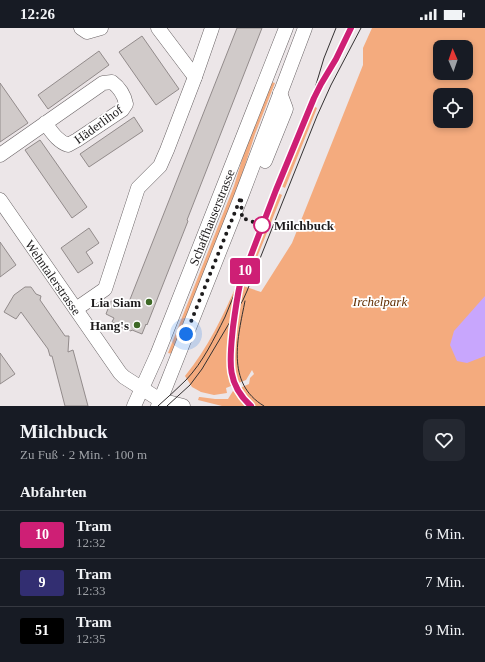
<!DOCTYPE html>
<html lang="de">
<head>
<meta charset="utf-8">
<style>
  :root { --surface:#171b24; --page:#242831; --text:#f1f3f6; --muted:#9ea1a6; --line:#363941 }
  body { margin:0; font-family:Georgia,serif; background:var(--page); color:var(--text); height:100vh; display:flex; flex-direction:column; font-size:15px; white-space:nowrap }
  * { box-sizing:border-box; margin:0 }
  p { font-size:13px; color:var(--muted) }
  .icon { flex:none; width:22px; height:22px; fill:none; stroke:currentColor; stroke-width:2; stroke-linecap:round; stroke-linejoin:round }
  .map { position:relative; height:378px; overflow:hidden }
  .details { display:flex; flex-direction:column; background:var(--surface); flex:1 }
  .details>* { flex:none }
  .badge { padding:0 8px; border-radius:3px; font-size:14px; line-height:26px }
  .needle { width:26px; rotate:358deg }
  .tools { position:absolute; left:433px; top:12px; display:grid; gap:8px }
  .tools a { display:grid; place-items:center; width:40px; height:40px; border-radius:8px; background:var(--surface); box-shadow:0 2px 6px #0003; font-size:20px }
  .you { position:absolute; width:20px; height:20px; margin:-10px; border:3px solid #fff; border-radius:50%; background:#1a73e8; box-shadow:0 0 0 6px #1a73e833 }
  .map>.badge { position:absolute; translate:-50% -50%; box-shadow:0 0 0 2px #fff }
  h2 { padding:0 20px; font-size:15px; line-height:36px }
  .round { display:grid; place-items:center; flex:none; width:42px; height:42px; border-radius:8px; background:var(--page) }
  .summary { display:flex; align-items:center; justify-content:space-between; height:68px; padding:0 20px }
  h1 { font-size:19px; font-weight:600; line-height:30px }
  ul { padding:0; list-style:none }
  li { display:flex; align-items:center; gap:12px; height:48px; padding:0 20px; border-top:1px solid var(--line) }
  li div { flex:1 }
  li b { display:block; font-size:15px }
  li em { font-style:normal }
  li .badge { min-width:44px; font-weight:700; text-align:center }
  .status { display:flex; justify-content:space-between; align-items:center; height:28px; padding:0 20px; background:var(--surface); direction:ltr }
  .status svg { height:11px; fill:currentColor }
  .map>svg:first-child { display:block }
  .green { fill:#f4ab7e; fill-rule:evenodd }
  .water { fill:#c8a6fd }
  .building { fill:#d0cac9; stroke:#928b8b }
  .lines { fill:none; stroke-linecap:round; stroke-linejoin:round }
  .minor-casing { stroke:#6a6466; stroke-width:15 }
  .minor { stroke:#fff; stroke-width:14 }
  .tram { stroke:#333031; stroke-width:1 }
  .line-casing { stroke:#fff; stroke-width:9 }
  .line { stroke:#ce1f75; stroke-width:6 }
  .walk { stroke:#1e1c1d; stroke-width:4; stroke-dasharray:0 7.2 }
  .stop-dot { fill:#fff; stroke:#ce1f75; stroke-width:2 }
  .poi-dot { fill:#3e6926; stroke:#fff; stroke-width:1.5 }
  .labels { text-anchor:middle; stroke-width:3.5; stroke-linejoin:round; paint-order:stroke }
  .street-label { font-size:13px; fill:#1e1c1d; stroke:#fff }
  .stop-label { font-size:13px; font-weight:bold; fill:#1e1c1d; stroke:#fff; text-anchor:start }
  .park-label { font-size:13px; font-style:italic; fill:#622d00; stroke:#fff }
  .poi-label { font-size:13px; font-weight:bold; fill:#1e1c1d; stroke:#fff; text-anchor:end }
</style>
</head>
<body>
<div class="status"><b>12:26</b><svg viewBox="0 0 49 12"><path d="M0 12V9h3v3zM5 12V6h3v6zM10 12V3h3v9zM15 12V0h3v12zM26 1h20v11H26zM47 4h2v5h-2z"/></svg></div>
<div class="map">
<svg width="485" height="378" viewBox="0 0 485 378">
  <rect width="100%" height="100%" fill="#ece6e8"/>
  <g class="green">
    <path d="M372 0H485V378H222L198 372 199 369H200L215 371H228L233 363 249 356 250 350 254 346 252 342 246 352 226 360 227 365 214 367 201 364 192 359 185 348C208 320 223 288 237 256L261 264 292 215 363 37V20ZM440 19H466V45H440ZM440 67H466V93H440Z"/>
    <path d="M271 54 275 55 255 106 241 150 173 326 168 325 234 158 248 112Z"/>
    <path d="M313 78 317 80 285 160 281 158Z"/>
    <path d="M278 165 282 167 250 247 247 246Z"/>
  </g>
  <path class="water" d="M485 268V328L467 335 457 333 450 317 454 303Z"/>
  <g class="building">
    <path d="M237 0H262L187 192 188 193 147 297 146 296 142 306 132 302 131 303 122 300V298L112 294 114 290 106 286 111 273 127 279Z"/>
    <path d="M142 8 179 61 156 77 119 24Z"/>
    <path d="M99 23 109 37 48 81 38 67Z"/>
    <path d="M0 55 28 95 0 114Z"/>
    <path d="M134 89 143 103 89 139 80 126Z"/>
    <path d="M40 112 87 179 72 190 25 122Z"/>
    <path d="M89 200 99 215 86 224 93 235 78 245 61 220Z"/>
    <path d="M0 214 16 237 0 249Z"/>
    <path d="M25 259H31L36 266 41 268 40 272 65 308H69L68 324 73 322 88 378H65L52 328H50L48 321 21 284 16 291 4 284 14 267Z"/>
    <path d="M0 325 15 346 0 356Z"/>
  </g>
  <g class="lines">
    <defs>
      <g id="minor">
        <path d="M81 0 87 4 101 0"/>
        <path d="M158 0 195 49"/>
        <path d="M0 127 103 55 112 54C120 60 124 66 126 76L122 82 77 112 68 117C57 113 52 104 45 95"/>
        <path d="M265 133 286 81 280 65"/>
        <path id="s1" d="M0 172 120 345 124 349 160 372 183 378"/>
        <path d="M76 281 105 261 138 160 160 138 167 122 195 49 212 0"/>
        <path id="s2" d="M134 378 157 327 286 0"/>
        <path d="M158 378 241 169 305 0"/>
      </g>
    </defs>
    <use href="#minor" class="minor-casing"/>
    <use href="#minor" class="minor"/>
    <g class="tram">
      <path d="M315 60 324 30 336 0"/>
      <path d="M245 273C238 309 225 355 264 378"/>
      <path d="M234 291C230 324 223 353 251 378"/>
      <path d="M158 378C167 370 177 361 186 352 203 334 214 311 225 289L314 70 336 31 351 0"/>
      <path d="M167 378 190 357 202 341 243 272 247 263 317 88 331 57 361 0"/>
    </g>
  </g>
  <g class="lines">
    <defs>
      <path id="line" d="M251 378C225 355 230 330 233 299 235 284 237 270 240 256L276 162 314 70 321 56 336 31 351 0"/>
    </defs>
    <use href="#line" class="line-casing"/>
    <use href="#line" class="line"/>
    <path class="walk" d="M186 306 241 169 242 190 262 197"/>
  </g>
  <circle class="stop-dot" cx="262" cy="197" r="8"/>
  <g class="poi-dot">
    <circle cx="149" cy="274" r="4"/>
    <circle cx="137" cy="297" r="4"/>
  </g>
  <g class="labels">
    <g class="street-label">
      <text transform="translate(98 96) rotate(-36)" y="5">Häderlihof</text>
      <text dy="5" stroke="none"><textPath href="#s2" startOffset="204">Schaffhauserstrasse</textPath></text>
      <text dy="5" stroke="none"><textPath href="#s1" startOffset="94">Wehntalerstrasse</textPath></text>
    </g>
    <g class="stop-label">
      <text x="274" y="202">Milchbuck</text>
    </g>
    <g class="park-label">
      <text x="380" y="278">Irchelpark</text>
    </g>
    <g class="poi-label">
      <text x="141" y="279">Lia Siam</text>
      <text x="129" y="302">Hang's</text>
    </g>
  </g>
</svg>
<div class="tools">
<a><svg class="needle" viewBox="-14 -14 28 28"><path d="M0-13l5 13h-10z" fill="#e53935"/><path d="M0 13l5-13h-10z" fill="#9ea1a6"/></svg></a>
<a><svg class="icon" aria-label="locate" viewBox="0 0 24 24"><circle cx="12" cy="12" r="6"/><path d="M12 2v4M12 18v4M2 12h4M18 12h4"/></svg></a>
</div>
<div class="you" style="left:186px;top:306px"></div>
<b class="badge" style="left:245px;top:243px;background:#ce1f75;color:#fff">10</b>
</div>
<section class="details">
<div class="summary"><div><h1>Milchbuck</h1><p>Zu Fuß · 2 Min. · 100 m</p></div><a class="round"><svg class="icon" aria-label="heart" viewBox="0 0 24 24"><path d="M12 20l-8-8c-3-5 5-10 8-4 3-6 11-1 8 4z"/></svg></a></div>
<h2>Abfahrten</h2>
<ul>
<li><span class="badge" style="background:#ce1f75;color:#fff">10</span><div><b>Tram</b><p>12:32</p></div><em>6 Min.</em></li>
<li><span class="badge" style="background:#322e71;color:#fff">9</span><div><b>Tram</b><p>12:33</p></div><em>7 Min.</em></li>
<li><span class="badge" style="background:#000;color:#fff">51</span><div><b>Tram</b><p>12:35</p></div><em>9 Min.</em></li>
</ul>
</section>
</body>
</html>
